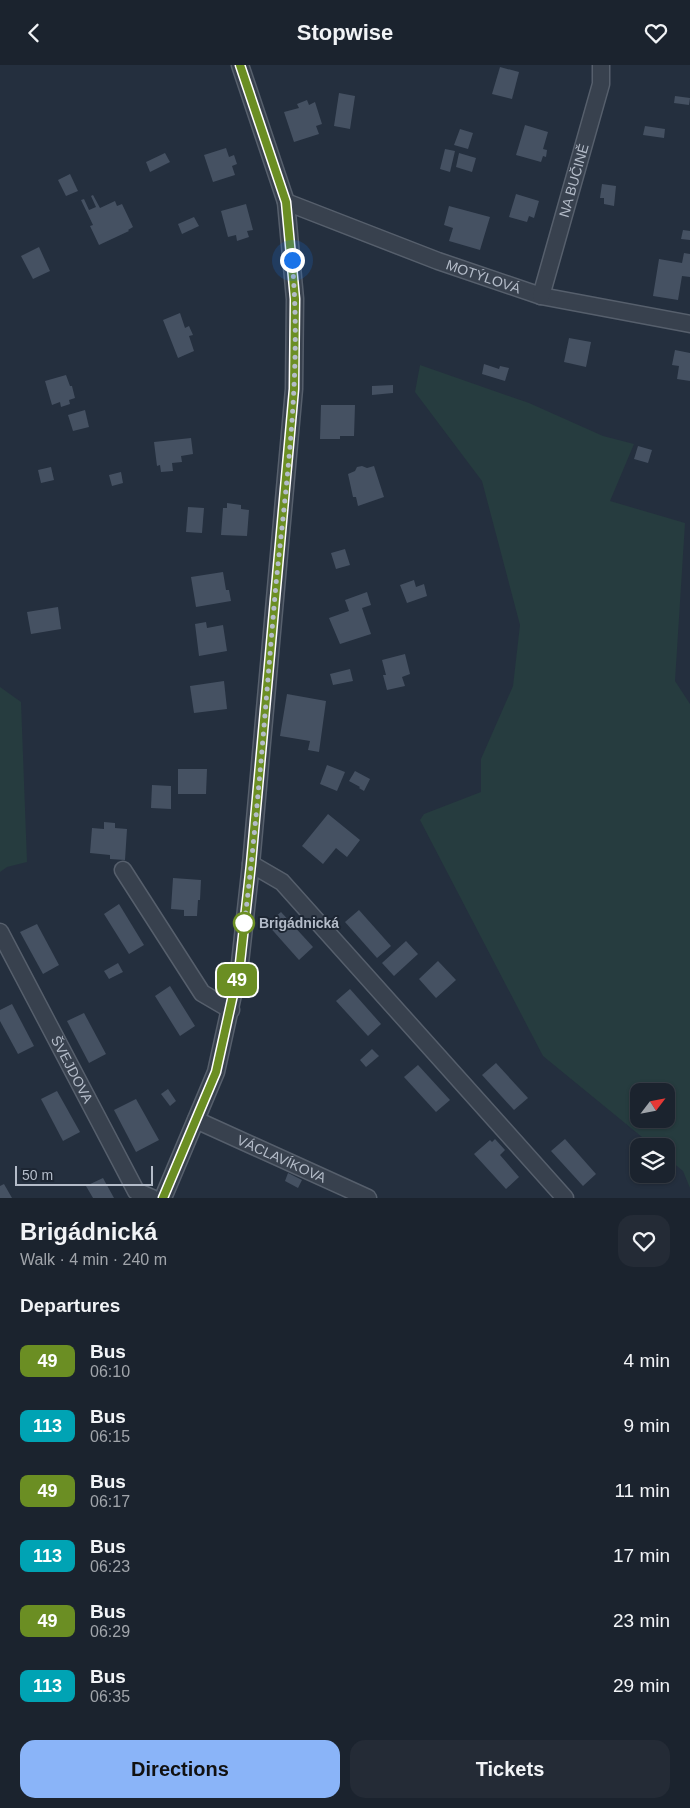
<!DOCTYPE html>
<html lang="en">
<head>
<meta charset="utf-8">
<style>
  :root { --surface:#1b232e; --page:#242b36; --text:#f1f3f6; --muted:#a0a4aa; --line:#39404a; --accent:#8ab4f8 }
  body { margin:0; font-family:Arial,sans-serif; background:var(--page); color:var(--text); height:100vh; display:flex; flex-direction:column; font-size:19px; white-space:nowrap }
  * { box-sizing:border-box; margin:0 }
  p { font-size:16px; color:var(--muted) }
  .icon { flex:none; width:28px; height:28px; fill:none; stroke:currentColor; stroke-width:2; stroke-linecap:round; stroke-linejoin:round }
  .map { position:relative; height:1133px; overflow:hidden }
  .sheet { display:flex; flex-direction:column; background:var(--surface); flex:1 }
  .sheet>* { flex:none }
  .badge { padding:0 10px; border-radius:8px; font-size:18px; line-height:32px }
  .needle { width:32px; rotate:58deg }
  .tools { position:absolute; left:630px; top:1018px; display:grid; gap:10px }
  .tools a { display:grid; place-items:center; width:45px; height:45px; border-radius:10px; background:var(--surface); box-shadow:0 1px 4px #0004,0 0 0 1px var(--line); font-size:25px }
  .scale { position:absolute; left:15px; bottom:12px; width:138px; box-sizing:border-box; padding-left:5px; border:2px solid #b4bcc9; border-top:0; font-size:14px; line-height:18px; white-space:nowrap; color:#b4bcc9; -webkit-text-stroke:4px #1d2633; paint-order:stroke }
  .you { position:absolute; width:25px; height:25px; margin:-12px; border:4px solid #fff; border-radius:50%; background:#1a73e8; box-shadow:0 0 0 8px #1a73e833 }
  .map>.badge { position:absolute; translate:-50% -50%; box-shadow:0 0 0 2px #fff }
  h2 { padding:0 20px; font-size:19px; line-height:45px }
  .round { display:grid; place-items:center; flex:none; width:52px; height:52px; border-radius:15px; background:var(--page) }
  .head { display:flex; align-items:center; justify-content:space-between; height:85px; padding:0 20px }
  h1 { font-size:24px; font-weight:700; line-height:38px }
  .action { display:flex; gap:10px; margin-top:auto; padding:10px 20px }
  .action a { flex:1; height:58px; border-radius:15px; background:var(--accent); color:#111; font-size:20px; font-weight:700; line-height:58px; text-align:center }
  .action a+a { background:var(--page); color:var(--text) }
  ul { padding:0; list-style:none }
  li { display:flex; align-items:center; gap:15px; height:65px; padding:0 20px }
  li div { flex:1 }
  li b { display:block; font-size:19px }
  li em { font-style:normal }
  li .badge { min-width:55px; font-weight:700; text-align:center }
  header { display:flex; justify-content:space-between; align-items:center; height:65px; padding:0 20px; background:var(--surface); font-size:22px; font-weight:700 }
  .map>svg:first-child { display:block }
  .green { fill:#263c3f; fill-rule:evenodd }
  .building { fill:#455162 }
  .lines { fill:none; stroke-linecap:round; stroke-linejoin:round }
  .street-casing { stroke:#565f6c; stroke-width:19 }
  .street { stroke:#38414e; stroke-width:16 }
  .line-casing { stroke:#fff; stroke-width:11 }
  .line { stroke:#6b8e23; stroke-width:8 }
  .walk { stroke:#b4bcc9; stroke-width:5; stroke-dasharray:0 9 }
  .stop-dot { fill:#fff; stroke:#6b8e23; stroke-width:2.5 }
  .labels { text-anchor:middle; stroke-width:4; stroke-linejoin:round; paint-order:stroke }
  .street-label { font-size:14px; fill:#b4bcc9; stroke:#1d2633 }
  .stop-label { font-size:14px; font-weight:bold; fill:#b4bcc9; stroke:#1d2633; text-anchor:start }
</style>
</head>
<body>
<header><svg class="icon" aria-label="back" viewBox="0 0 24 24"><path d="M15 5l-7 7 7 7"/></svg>Stopwise<svg class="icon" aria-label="heart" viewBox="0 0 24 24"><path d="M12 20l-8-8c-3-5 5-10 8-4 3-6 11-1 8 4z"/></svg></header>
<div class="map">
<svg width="690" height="1133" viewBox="0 0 690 1133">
  <rect width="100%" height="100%" fill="#242f3e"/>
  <g class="green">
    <path d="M420 300 529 338 603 371 634 379 610 436 685 458 675 616 690 639V1123L683 1106 666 1092V1081H653L543 991 420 755 424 749 481 727V694L513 621 520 560 482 416 415 327ZM639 1026H666V1054H639Z"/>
    <path d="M0 622 21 637 27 797 7 802 0 807Z"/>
  </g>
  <g class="building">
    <path d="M500 2 519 7 512 34 492 29Z"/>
    <path d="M339 28 355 31 350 64 334 61Z"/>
    <path d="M675 31 690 33 689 40 674 38Z"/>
    <path d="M307 35 309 40 315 37 322 59 316 61 319 69 294 77 284 47 299 43 297 39Z"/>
    <path d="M525 60 548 67 543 84 547 85 546 92 543 91 541 97 516 90Z"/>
    <path d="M645 61 665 64 664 73 643 70Z"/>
    <path d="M460 64 473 68 468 84 454 80Z"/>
    <path d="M226 83 229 92 234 90 237 99 232 101 235 110 213 117 204 90Z"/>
    <path d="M445 84 455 86 450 107 440 104Z"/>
    <path d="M165 88 170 97 150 107 146 97Z"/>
    <path d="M459 88 476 93 472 107 456 102Z"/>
    <path d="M70 109 78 126 66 131 58 115Z"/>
    <path d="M602 119 616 121 614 141 604 139V133H600Z"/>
    <path d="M516 129 539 136 534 153 529 151 527 157 509 152Z"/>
    <path d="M93 130 100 143 115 136 117 141 122 139 133 162 128 165 129 166 99 180 90 161 93 160 81 135 84 134 89 145 96 142 91 131Z"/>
    <path d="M246 139 253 165 247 166 249 172 237 176 236 170 228 172 221 146Z"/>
    <path d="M449 141 490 152 480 185 449 176 453 163 444 160Z"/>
    <path d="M194 152 199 161 182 169 178 159Z"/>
    <path d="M683 165 690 166V175L681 174Z"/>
    <path d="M39 182 50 206 33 214 21 191Z"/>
    <path d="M684 188 690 189V212L682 211 678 235 653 231 659 194 682 198Z"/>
    <path d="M180 248 185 263 189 261 193 270 189 271 194 286 178 293 163 255Z"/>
    <path d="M569 273 591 277 586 302 564 297Z"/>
    <path d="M675 285 690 288V316L677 314 679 301 672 300Z"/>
    <path d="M484 299 499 304 500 301 509 303 505 316 482 309Z"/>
    <path d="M66 310 70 321H72L75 333 69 335 70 339 61 342 60 337 52 340 45 316Z"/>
    <path d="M393 320V328L372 330V321Z"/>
    <path d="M321 340H355L354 371H340V374H320Z"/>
    <path d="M85 345 89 362 73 366 68 350Z"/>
    <path d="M191 373 193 389 181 391 182 397 172 398 173 406 161 407 160 400 157 401 154 377Z"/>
    <path d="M638 381 652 385 648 398 634 394Z"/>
    <path d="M362 401 367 403 374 401 384 432 358 441 356 432H353L348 409 355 406 357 402Z"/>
    <path d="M51 402 54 415 41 418 38 405Z"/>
    <path d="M121 407 123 418 112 421 109 410Z"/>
    <path d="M227 438 241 440V444L249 445 247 471 221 470 223 443H227Z"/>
    <path d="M188 442 204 443 202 468 186 467Z"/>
    <path d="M345 484 350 500 336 504 331 488Z"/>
    <path d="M223 507 226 525H229L231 536 196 542 191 512Z"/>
    <path d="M414 515 416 522 424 519 427 531 407 538 400 520Z"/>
    <path d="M367 527 371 540 362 543 371 569 340 579 329 553 349 546 345 535Z"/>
    <path d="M58 542 61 564 31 569 27 547Z"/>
    <path d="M206 557 207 563 223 560 227 586 199 591 195 559Z"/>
    <path d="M405 589 410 609 402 612 405 621 387 625 383 610H386L382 595Z"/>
    <path d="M350 604 353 616 333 620 330 609Z"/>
    <path d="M224 616 227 644 194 648 190 621Z"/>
    <path d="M287 629 326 636 319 687 308 685 310 676 280 671Z"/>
    <path d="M327 700 345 707 337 726 320 719Z"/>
    <path d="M178 704H207L206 729H178Z"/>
    <path d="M355 706 370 714 364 726 359 723 360 722 349 716Z"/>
    <path d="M152 720 171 721V744L151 743Z"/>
    <path d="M328 749 360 775 347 792 336 783 323 799 302 781Z"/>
    <path d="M104 757 115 758V763L127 764 125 795 110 794V790L90 788 92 763 104 764Z"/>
    <path d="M173 813 201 815 200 835H198L197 851H184V845L171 844Z"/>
    <path d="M119 839 144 880 129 889 104 849Z"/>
    <path d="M359 845 391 881 377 893 345 857Z"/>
    <path d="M281 847 313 882 299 895 267 859Z"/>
    <path d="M37 859 59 900 43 909 20 867Z"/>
    <path d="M406 876 418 889 394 911 382 898Z"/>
    <path d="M438 896 456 915 436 933 419 914Z"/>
    <path d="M118 898 123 907 109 914 104 906Z"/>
    <path d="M170 921 195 961 180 971 155 931Z"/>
    <path d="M350 924 381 959 368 971 336 936Z"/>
    <path d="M12 939 34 981 18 989 0 956V945Z"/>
    <path d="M84 948 106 989 89 998 67 956Z"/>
    <path d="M372 984 379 991 366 1002 360 995Z"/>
    <path d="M496 998 528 1033 514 1045 482 1010Z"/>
    <path d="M418 1000 450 1035 436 1047 404 1012Z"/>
    <path d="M168 1024 176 1036 170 1041 161 1029Z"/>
    <path d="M57 1026 80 1067 63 1076 41 1034Z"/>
    <path d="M136 1034 159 1075 136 1087 114 1045Z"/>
    <path d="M495 1074 505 1085 500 1090 519 1112 506 1124 474 1089 490 1075 492 1077Z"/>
    <path d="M565 1074 596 1109 583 1121 551 1086Z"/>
    <path d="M288 1108 302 1115 298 1123 285 1116Z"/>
    <path d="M103 1113 114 1133H93L86 1121Z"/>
    <path d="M4 1119 12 1133H0V1121Z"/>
  </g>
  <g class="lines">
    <defs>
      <g id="street">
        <path id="s1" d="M286 137 438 196 541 231 690 259"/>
        <path id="s2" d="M541 231 601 19V0"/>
        <path d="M251 799 282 817 565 1133"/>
        <path d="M123 805 202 928 231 945"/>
        <path id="s3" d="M0 867 136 1126 152 1133"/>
        <path id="s4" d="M196 1055 368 1133"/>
        <path d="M163 1133 216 1007 240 898 251 799 294 324 295 234 286 137 240 0"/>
      </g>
    </defs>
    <use href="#street" class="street-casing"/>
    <use href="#street" class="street"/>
  </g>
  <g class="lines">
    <defs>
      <path id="line" d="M163 1133 216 1007 240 898 251 799 294 324 295 234 286 137 240 0"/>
    </defs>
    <use href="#line" class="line-casing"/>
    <use href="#line" class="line"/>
    <path class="walk" d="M244 858V862C258 748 266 633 276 519 287 412 302 303 292 195"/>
  </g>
  <circle class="stop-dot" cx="244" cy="858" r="10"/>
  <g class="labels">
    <g class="street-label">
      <text dy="5" stroke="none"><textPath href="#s2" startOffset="120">NA BUČINĚ</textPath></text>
      <text dy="5" stroke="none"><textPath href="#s1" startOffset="211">MOTÝLOVÁ</textPath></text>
      <text dy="5" stroke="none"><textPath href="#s3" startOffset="155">ŠVEJDOVA</textPath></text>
      <text dy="5" stroke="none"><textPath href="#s4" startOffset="94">VÁCLAVÍKOVA</textPath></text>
    </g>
    <g class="stop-label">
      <text x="259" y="863">Brigádnická</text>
    </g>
  </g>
</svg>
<div class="tools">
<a><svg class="needle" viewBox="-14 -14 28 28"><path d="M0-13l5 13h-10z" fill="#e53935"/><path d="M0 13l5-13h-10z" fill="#a0a4aa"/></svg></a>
<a><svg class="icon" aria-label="layers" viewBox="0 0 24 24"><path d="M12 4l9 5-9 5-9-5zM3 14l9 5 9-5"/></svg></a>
</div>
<div class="scale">50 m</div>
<div class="you" style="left:292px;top:195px"></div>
<b class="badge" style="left:237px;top:915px;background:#6b8e23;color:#fff">49</b>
</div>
<section class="sheet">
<div class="head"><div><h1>Brigádnická</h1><p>Walk · 4 min · 240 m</p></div><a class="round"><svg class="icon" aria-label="heart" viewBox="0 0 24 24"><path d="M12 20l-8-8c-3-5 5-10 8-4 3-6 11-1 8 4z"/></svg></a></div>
<h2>Departures</h2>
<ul>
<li><span class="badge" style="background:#6b8e23;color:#fff">49</span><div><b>Bus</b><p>06:10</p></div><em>4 min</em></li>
<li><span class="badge" style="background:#00a3b4;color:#fff">113</span><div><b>Bus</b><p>06:15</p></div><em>9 min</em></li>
<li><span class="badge" style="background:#6b8e23;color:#fff">49</span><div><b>Bus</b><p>06:17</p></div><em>11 min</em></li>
<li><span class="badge" style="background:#00a3b4;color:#fff">113</span><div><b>Bus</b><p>06:23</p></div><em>17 min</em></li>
<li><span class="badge" style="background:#6b8e23;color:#fff">49</span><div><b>Bus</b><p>06:29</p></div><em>23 min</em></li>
<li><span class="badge" style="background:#00a3b4;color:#fff">113</span><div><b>Bus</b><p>06:35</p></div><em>29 min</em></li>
</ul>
<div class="action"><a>Directions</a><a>Tickets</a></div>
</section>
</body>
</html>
